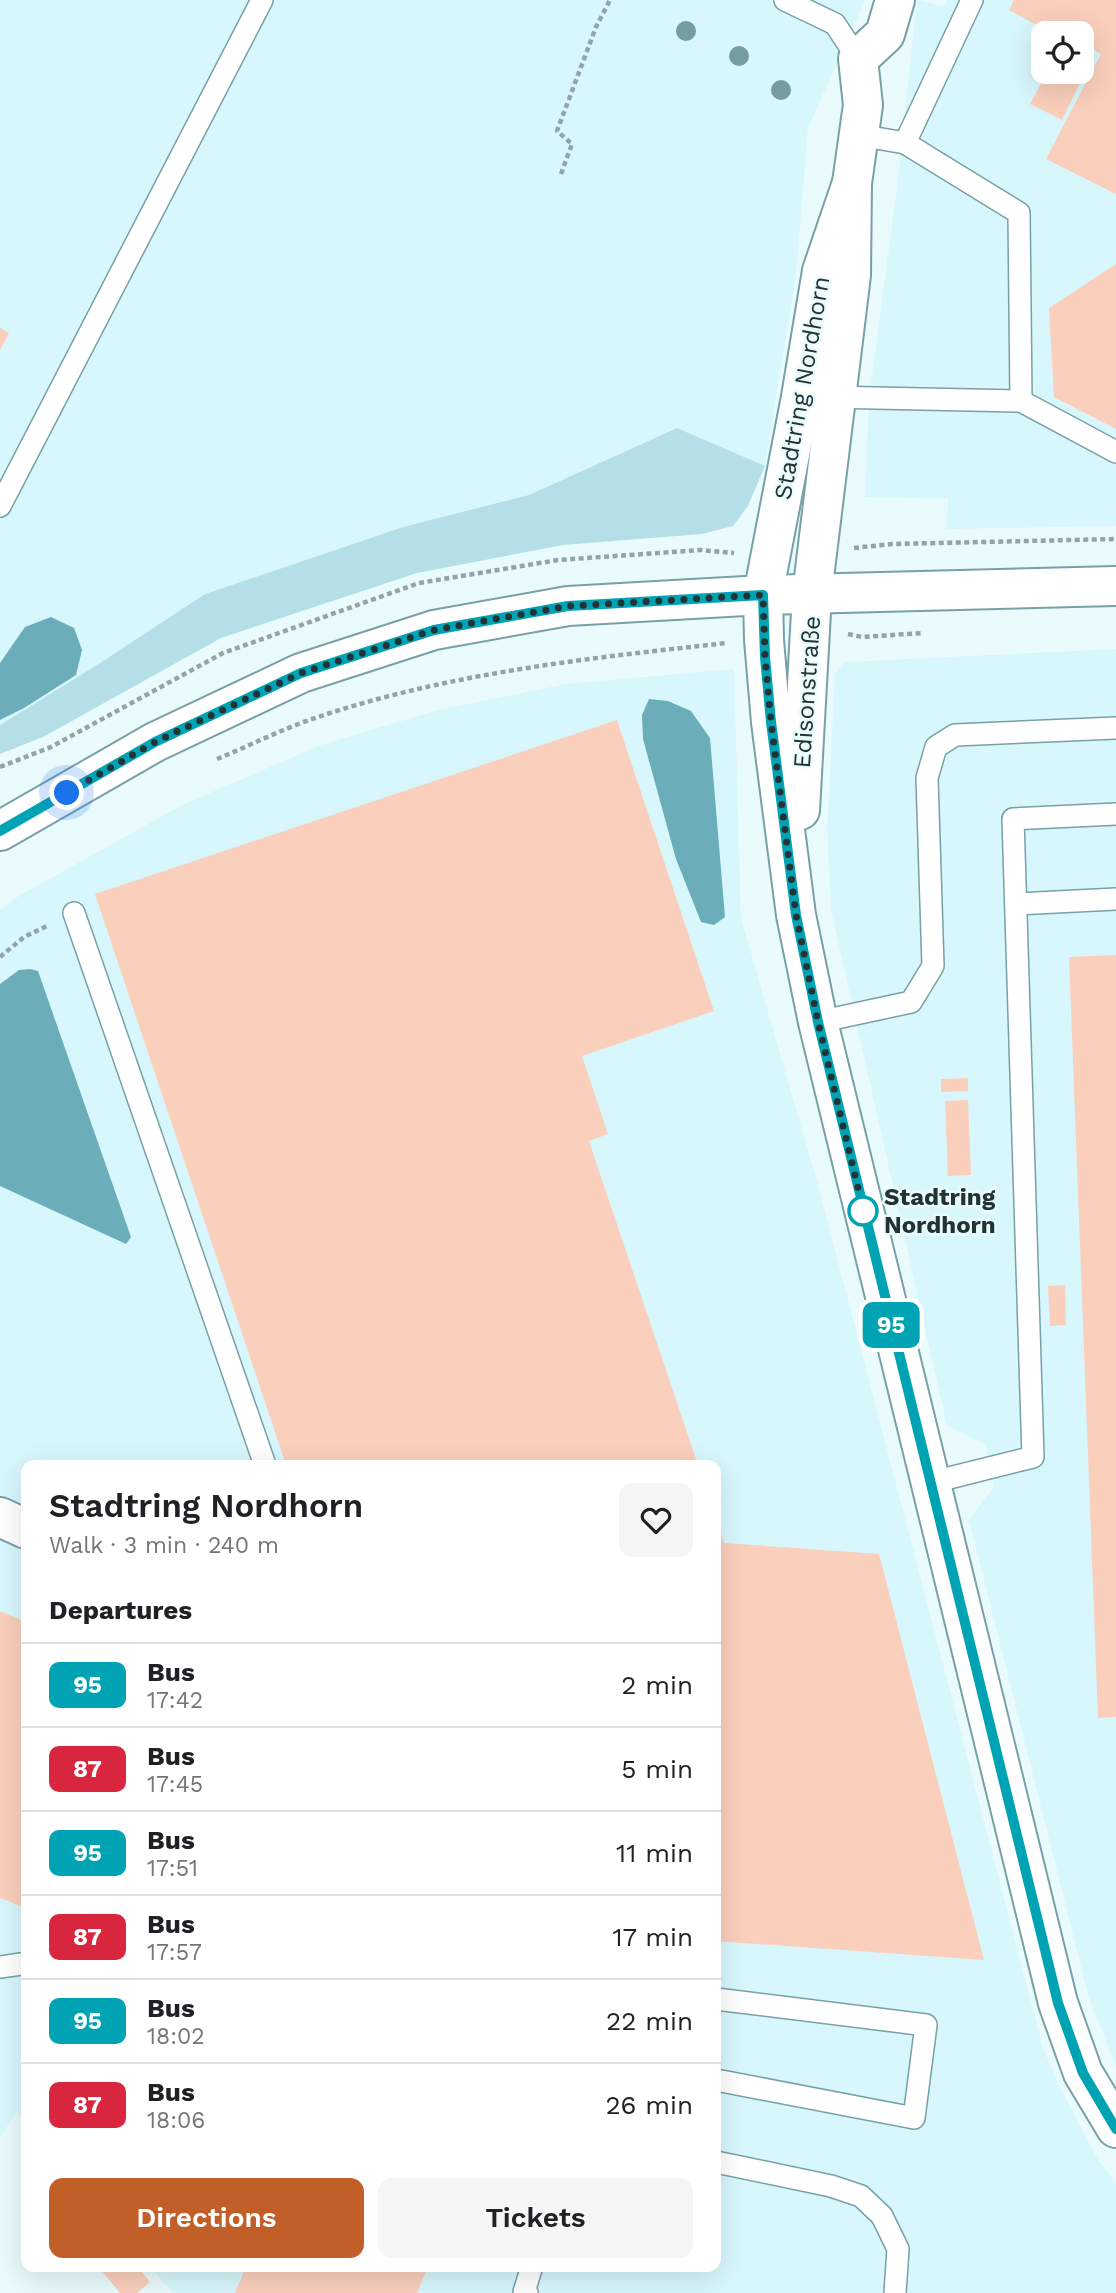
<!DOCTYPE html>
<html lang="en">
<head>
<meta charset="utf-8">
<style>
  :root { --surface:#fff; --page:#f6f6f6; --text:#202124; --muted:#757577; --line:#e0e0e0; --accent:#c25e27 }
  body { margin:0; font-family:"Work Sans",sans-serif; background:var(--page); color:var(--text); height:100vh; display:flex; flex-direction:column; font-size:26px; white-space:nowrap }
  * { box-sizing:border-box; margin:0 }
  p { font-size:23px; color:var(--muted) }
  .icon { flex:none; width:38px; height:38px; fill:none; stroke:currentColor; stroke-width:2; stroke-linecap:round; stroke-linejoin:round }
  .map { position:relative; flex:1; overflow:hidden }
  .panel { position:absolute; left:21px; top:1460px; width:700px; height:812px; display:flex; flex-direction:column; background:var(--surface); border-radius:14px; box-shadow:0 7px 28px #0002 }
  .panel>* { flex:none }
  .badge { padding:0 14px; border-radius:10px; font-size:24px; line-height:46px }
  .controls { position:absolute; left:1031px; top:21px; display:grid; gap:14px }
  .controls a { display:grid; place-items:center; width:63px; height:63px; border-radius:14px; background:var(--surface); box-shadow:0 7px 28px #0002; font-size:35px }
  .you { position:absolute; width:35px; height:35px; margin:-18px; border:5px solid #fff; border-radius:50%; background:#1a73e8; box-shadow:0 0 0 10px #1a73e833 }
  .map>.badge { position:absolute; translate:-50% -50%; box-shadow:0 0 0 4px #fff }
  h2 { padding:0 28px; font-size:26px; line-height:63px }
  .round { display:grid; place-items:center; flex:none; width:74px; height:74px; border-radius:14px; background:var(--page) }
  .head { display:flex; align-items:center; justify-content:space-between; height:119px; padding:0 28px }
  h1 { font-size:33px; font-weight:600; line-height:52px }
  .button { display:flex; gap:14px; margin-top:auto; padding:14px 28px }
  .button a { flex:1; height:80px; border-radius:14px; background:var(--accent); color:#fff; font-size:28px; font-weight:600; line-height:80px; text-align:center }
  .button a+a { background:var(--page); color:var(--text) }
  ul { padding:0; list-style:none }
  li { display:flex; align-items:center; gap:21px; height:84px; padding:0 28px; border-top:2px solid var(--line) }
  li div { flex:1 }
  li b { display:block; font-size:26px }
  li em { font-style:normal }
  li .badge { min-width:77px; font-weight:700; text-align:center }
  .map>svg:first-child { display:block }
  .built { fill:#d8f7fc; fill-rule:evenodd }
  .green { fill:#b5dfe7 }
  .water { fill:#6badb8 }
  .building { fill:#facfbc }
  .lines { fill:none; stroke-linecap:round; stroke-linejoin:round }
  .lane-casing { stroke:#77a0a7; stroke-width:24 }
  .street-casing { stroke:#77a0a7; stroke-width:42 }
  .secondary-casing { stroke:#77a0a7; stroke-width:42 }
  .path { stroke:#93a4a7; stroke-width:4.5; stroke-dasharray:5 3.5; stroke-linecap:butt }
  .lane { stroke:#fff; stroke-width:21 }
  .street { stroke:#fff; stroke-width:38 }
  .secondary { stroke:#fff; stroke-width:38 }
  .tree { fill:#749ca2 }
  .line-casing { stroke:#fff; stroke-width:16 }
  .line { stroke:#00a3b4; stroke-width:10 }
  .walk { stroke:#223336; stroke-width:7; stroke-dasharray:0 12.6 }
  .stop-dot { fill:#fff; stroke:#00a3b4; stroke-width:3.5 }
  .labels { text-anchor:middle; stroke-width:5; stroke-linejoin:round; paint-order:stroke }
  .street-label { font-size:24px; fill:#223336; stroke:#eafbfd }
  .stop-label { font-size:24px; font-weight:bold; fill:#223336; stroke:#eafbfd; text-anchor:start }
</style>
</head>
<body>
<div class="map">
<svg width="1116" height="2293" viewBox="0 0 1116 2293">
  <rect width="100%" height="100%" fill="#eafbfd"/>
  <g class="built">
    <path d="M0 0H865L808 128 796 276 765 466 677 428 529 495 403 527 205 594 97 665 0 725Z"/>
    <path d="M917 0 944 6 946 0H1116V526L946 529 948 499 865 497 869 399 897 186ZM1043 33H1082V72H1043Z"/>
    <path d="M1116 649V2066L1088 1995 969 1520 994 1486 985 1444 947 1426 831 910 827 831 835 674 844 662Z"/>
    <path d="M734 669 741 918 820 1192 1043 2048 1059 2085 1098 2160 1116 2183V2293H172L150 2266H716V1465H26V2122L17 2112 0 2137V910L17 897 182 805 321 745 438 710 566 684Z"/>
  </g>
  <path class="green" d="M677 428 765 466 748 506 733 526 702 534 563 545 417 573 221 638 43 737 0 754V725L97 665 205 594 403 527 529 495Z"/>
  <g class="water">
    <path d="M51 617 74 628 82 650 76 675 24 708 0 720V663L25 627Z"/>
    <path d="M649 699 668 701 691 711 710 738 725 917 714 925 701 922 676 859 643 739 642 715Z"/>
    <path d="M30 969 38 971 131 1237 126 1244 0 1186V984L19 970Z"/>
  </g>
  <g class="building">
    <path d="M1014 0H1116V194L1046 159 1101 54 1082 44V33H1061L1053 29 1051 33 1009 10Z"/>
    <path d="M1047 72H1058L1080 83 1062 120 1030 104Z"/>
    <path d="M1116 264V429L1054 397 1049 308Z"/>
    <path d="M0 328 9 333 0 350Z"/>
    <path d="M617 720 714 1011 582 1056 608 1134 589 1141 698 1465H286L95 894Z"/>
    <path d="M1116 955V1717L1098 1718 1069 957Z"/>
    <path d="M968 1078V1091L941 1092V1079Z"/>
    <path d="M968 1100 971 1175 948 1176 945 1101Z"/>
    <path d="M1065 1285 1066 1325 1050 1326 1048 1286Z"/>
    <path d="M716 1520 724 1543 879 1554 984 1960 716 1941Z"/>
    <path d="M0 1611 26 1622V1908L0 1898Z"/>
    <path d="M106 2266H137L150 2282 137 2293H120L101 2270Z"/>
    <path d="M246 2266H428L417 2293H235Z"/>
  </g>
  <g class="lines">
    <defs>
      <g id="lane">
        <path d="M785 0 835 24 858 59"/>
        <path d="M859 135 905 143 1019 213 1021 401"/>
        <path d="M905 143 972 0"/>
        <path d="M828 397 1021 401 1116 452"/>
        <path d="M0 506 262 0"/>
        <path d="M1016 904 1116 899"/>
        <path d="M74 913 265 1465"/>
        <path d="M818 1022 911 1002 933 966 927 778 936 747 955 735 1116 728"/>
        <path d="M929 1483 1033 1457 1013 819 1116 814"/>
        <path d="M0 1967 21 1964 26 1965"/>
        <path d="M716 1999 926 2025 914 2118 716 2080"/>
        <path d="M716 2162 831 2186 861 2196 882 2216 898 2249 895 2293"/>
        <path d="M527 2293 524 2292 532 2266"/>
      </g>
      <g id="street">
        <path d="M852 183 822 271 801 397 763 595 764 640 771 722 796 915 818 1022 1058 2003 1083 2073 1116 2128"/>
        <path d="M800 810 812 594 851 275 852 183 863 105 858 59 885 34 895 0"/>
        <path d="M0 1517 26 1529"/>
      </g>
      <path id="secondary" d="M0 831 155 742 301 673 434 630 568 606 763 595 1116 586"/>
    </defs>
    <use href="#lane" class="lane-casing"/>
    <use href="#street" class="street-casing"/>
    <use href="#secondary" class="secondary-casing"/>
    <g class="path">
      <path d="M561 174 572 144 557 131 596 27 610 0"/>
      <path d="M854 548 892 544 1116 539"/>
      <path d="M848 634 862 637 923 633"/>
      <path d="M217 759C249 746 282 729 315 718 448 673 589 658 727 643"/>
      <path d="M0 767 51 747 223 653 419 583 558 560 701 550 734 553"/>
      <path d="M0 957 24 937 49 925"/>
    </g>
    <use href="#lane" class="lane"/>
    <use href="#street" class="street"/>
    <use href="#secondary" class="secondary"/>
  </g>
  <g class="tree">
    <circle cx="686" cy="31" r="10"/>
    <circle cx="739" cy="56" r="10"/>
    <circle cx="781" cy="90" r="10"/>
  </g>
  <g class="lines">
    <defs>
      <path id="line" d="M0 831 155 742 301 673 434 630 568 606 763 595 765 657 771 722 796 915 818 1022 1058 2003 1083 2073 1116 2129"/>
    </defs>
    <use href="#line" class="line-casing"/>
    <use href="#line" class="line"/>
    <path class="walk" d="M67 793 155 742 301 673 434 630 568 606 763 595 765 657 771 722 796 915 818 1022 864 1213 863 1211"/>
  </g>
  <circle class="stop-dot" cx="863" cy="1211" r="14"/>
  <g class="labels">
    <g class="street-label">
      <text transform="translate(802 388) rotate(-80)" y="8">Stadtring Nordhorn</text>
      <text transform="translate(807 692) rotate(-86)" y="8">Edisonstraße</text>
    </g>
    <g class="stop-label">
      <text x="884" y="1205">Stadtring<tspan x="884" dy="28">Nordhorn</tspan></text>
    </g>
  </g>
</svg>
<div class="controls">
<a><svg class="icon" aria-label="locate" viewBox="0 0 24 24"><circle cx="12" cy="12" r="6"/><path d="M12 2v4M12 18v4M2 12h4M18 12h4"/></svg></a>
</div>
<div class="you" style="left:67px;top:793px"></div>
<b class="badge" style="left:891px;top:1325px;background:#00a3b4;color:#fff">95</b>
<section class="panel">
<div class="head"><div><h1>Stadtring Nordhorn</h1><p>Walk · 3 min · 240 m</p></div><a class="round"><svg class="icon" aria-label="heart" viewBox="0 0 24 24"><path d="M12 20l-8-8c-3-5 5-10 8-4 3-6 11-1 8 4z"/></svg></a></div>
<h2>Departures</h2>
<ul>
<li><span class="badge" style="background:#00a3b4;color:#fff">95</span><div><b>Bus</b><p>17:42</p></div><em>2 min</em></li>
<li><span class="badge" style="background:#d7263d;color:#fff">87</span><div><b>Bus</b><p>17:45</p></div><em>5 min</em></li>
<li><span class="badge" style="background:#00a3b4;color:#fff">95</span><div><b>Bus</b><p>17:51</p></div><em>11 min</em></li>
<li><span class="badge" style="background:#d7263d;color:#fff">87</span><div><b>Bus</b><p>17:57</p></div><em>17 min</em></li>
<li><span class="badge" style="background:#00a3b4;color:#fff">95</span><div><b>Bus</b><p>18:02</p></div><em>22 min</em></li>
<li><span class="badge" style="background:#d7263d;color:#fff">87</span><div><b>Bus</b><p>18:06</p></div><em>26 min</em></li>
</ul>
<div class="button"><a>Directions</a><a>Tickets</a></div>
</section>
</div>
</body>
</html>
